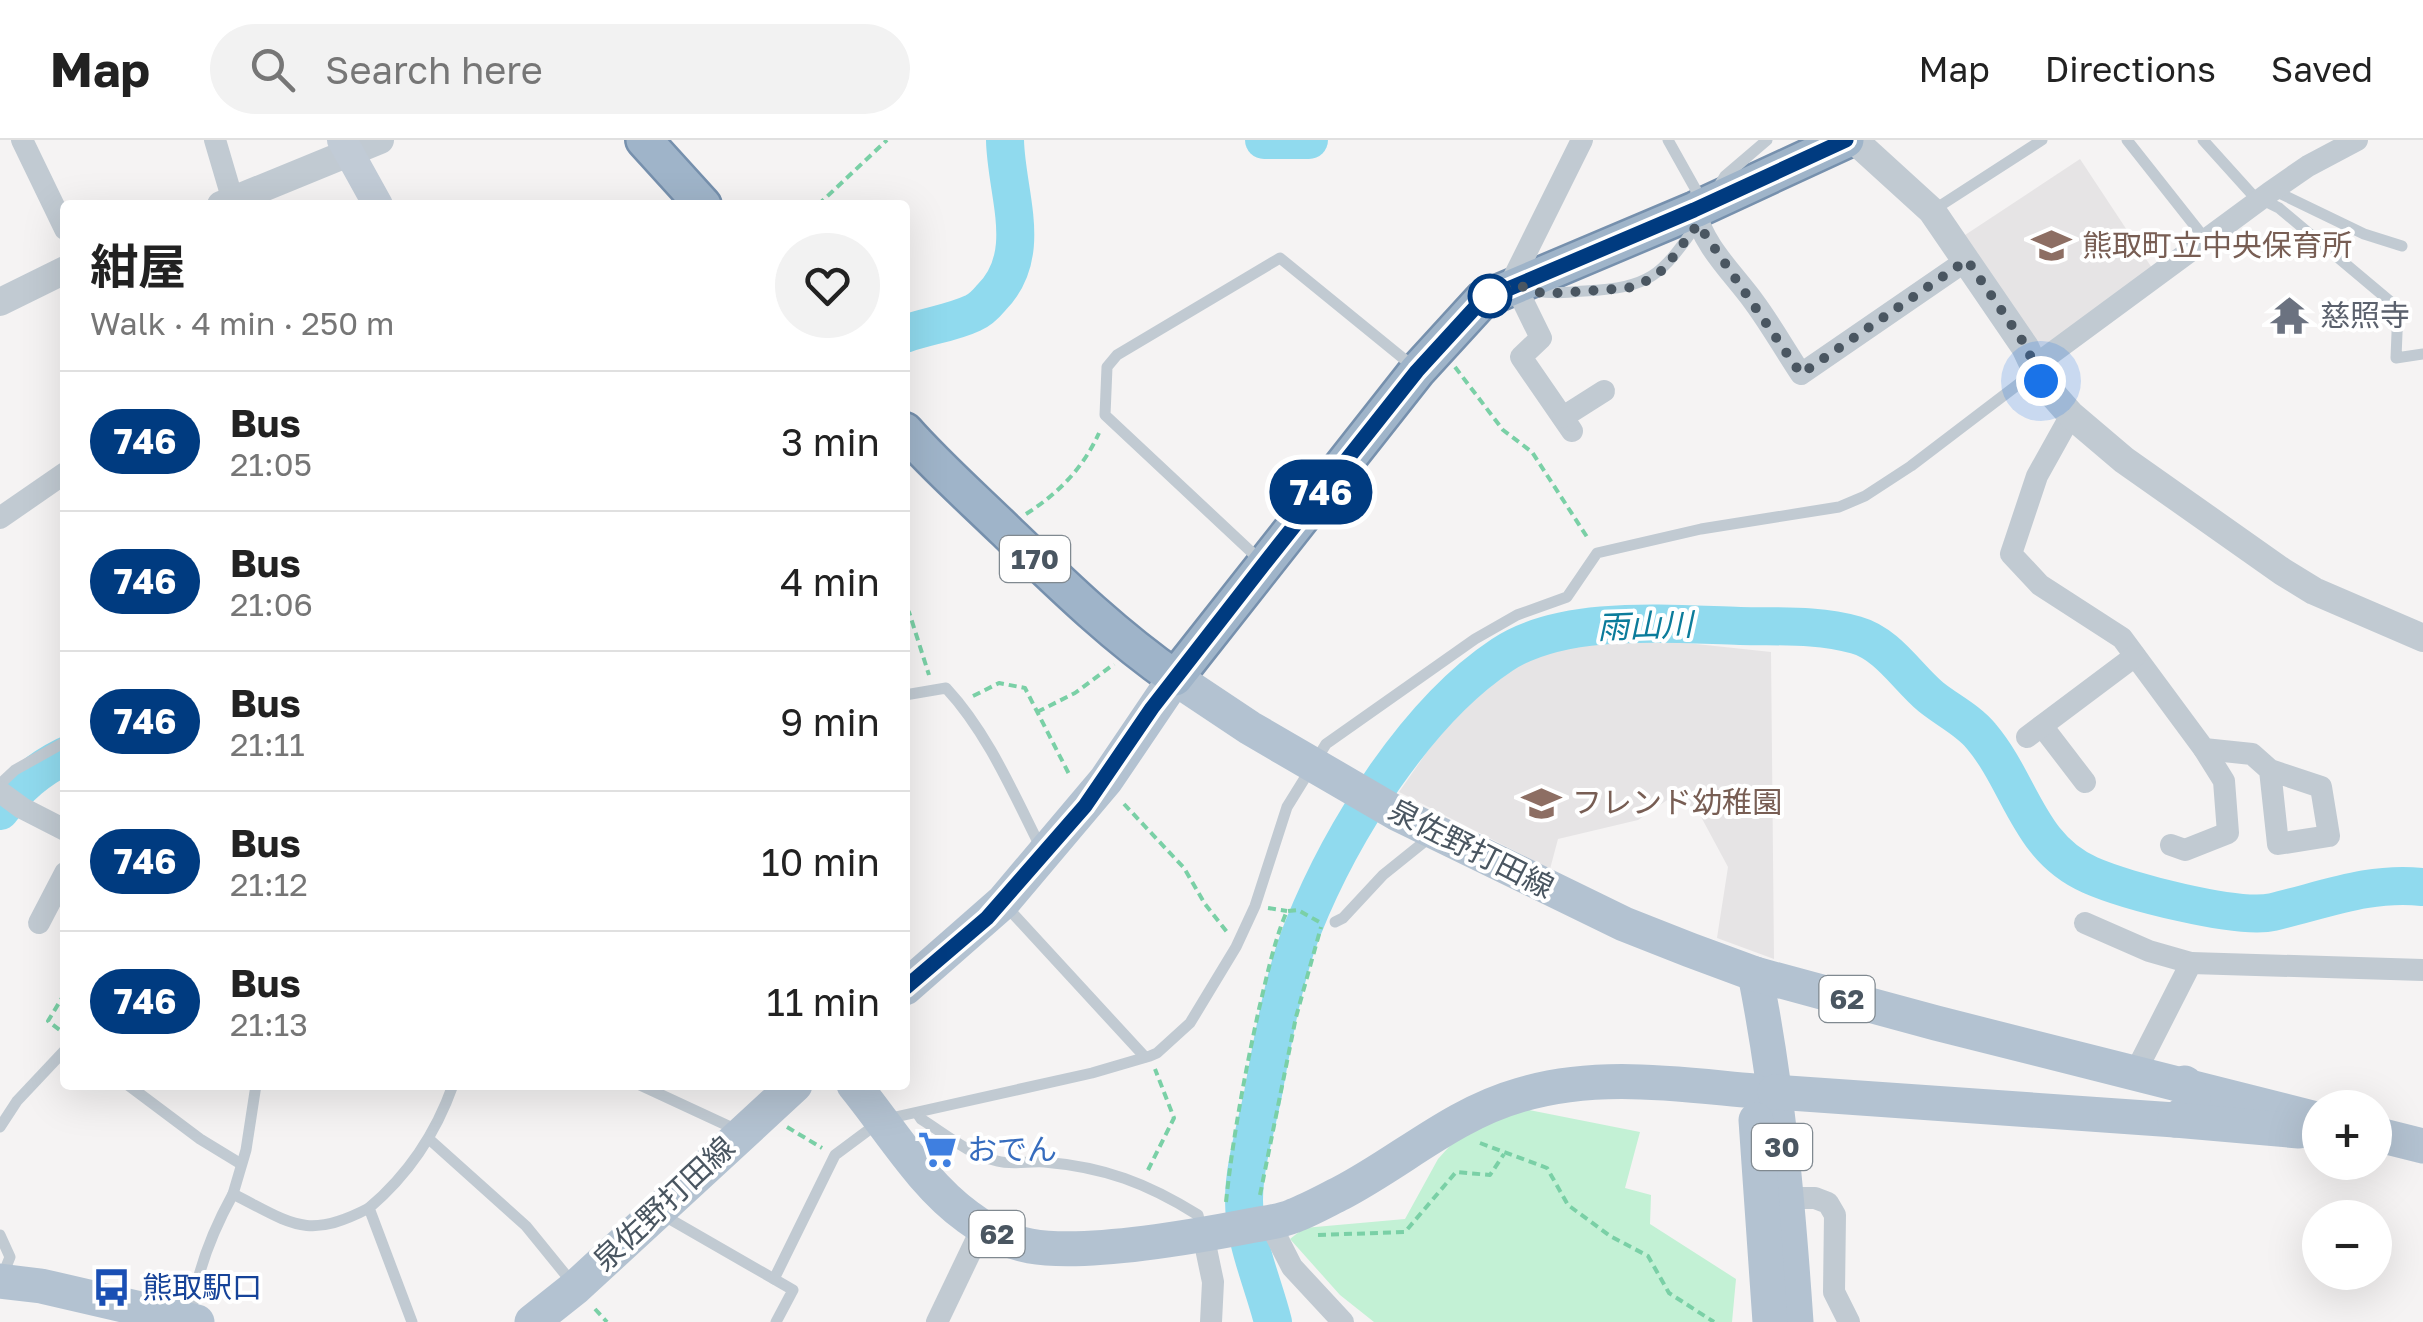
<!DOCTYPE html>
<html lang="en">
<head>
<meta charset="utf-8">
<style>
  :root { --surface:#fff; --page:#f2f2f2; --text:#222; --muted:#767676; --line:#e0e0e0 }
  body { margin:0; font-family:"Golos Text","Noto Sans JP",sans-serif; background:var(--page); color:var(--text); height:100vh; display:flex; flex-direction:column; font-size:38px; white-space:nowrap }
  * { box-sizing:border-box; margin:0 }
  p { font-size:32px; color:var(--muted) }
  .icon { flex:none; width:55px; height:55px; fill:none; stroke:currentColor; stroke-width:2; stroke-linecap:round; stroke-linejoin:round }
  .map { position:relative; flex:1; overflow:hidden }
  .side { position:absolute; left:60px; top:60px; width:850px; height:890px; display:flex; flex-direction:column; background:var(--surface); border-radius:10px; box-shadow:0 10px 40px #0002 }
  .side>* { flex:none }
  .badge { padding:0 20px; border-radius:32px; font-size:35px; line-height:65px }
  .buttons { position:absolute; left:2302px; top:950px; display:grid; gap:20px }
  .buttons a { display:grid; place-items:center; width:90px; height:90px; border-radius:50%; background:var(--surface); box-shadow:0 10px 40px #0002; font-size:50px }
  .you { position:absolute; width:50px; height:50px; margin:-25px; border:8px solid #fff; border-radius:50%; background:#1a73e8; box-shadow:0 0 0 15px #1a73e833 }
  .map>.badge { position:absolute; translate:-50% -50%; box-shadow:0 0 0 5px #fff }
  .round { display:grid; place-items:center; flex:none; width:105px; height:105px; border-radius:52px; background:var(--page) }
  .overview { display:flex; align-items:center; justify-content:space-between; height:170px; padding:0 30px }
  h1 { font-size:48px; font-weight:700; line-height:75px }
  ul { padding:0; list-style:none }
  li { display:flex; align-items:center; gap:30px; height:140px; padding:0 30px; border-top:2px solid var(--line) }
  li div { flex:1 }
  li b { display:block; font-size:38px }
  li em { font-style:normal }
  li .badge { min-width:110px; font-weight:700; text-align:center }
  header { display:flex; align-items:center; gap:60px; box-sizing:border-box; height:140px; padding:0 50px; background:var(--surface); border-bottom:2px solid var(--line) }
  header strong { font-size:48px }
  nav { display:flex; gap:55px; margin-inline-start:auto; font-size:35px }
  .search { width:700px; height:90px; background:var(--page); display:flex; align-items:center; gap:25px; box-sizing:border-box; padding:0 35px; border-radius:55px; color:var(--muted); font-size:38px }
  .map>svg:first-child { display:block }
  .education { fill:#e6e4e5 }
  .green { fill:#c3f1d5 }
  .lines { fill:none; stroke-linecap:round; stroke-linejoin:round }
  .river { stroke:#90daee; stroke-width:38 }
  .trunk-casing { stroke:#7690ad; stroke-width:40 }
  .path { stroke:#7ad0a6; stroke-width:4; stroke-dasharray:8 5; stroke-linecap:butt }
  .service { stroke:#c1cad2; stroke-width:11 }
  .minor { stroke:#c1cad2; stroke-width:22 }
  .tertiary { stroke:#c1cad2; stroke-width:28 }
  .secondary { stroke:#c1cbd6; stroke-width:30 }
  .primary { stroke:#b3c2d1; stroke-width:35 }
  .trunk { stroke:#9fb4c9; stroke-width:35 }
  .line-casing { stroke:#fff; stroke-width:22 }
  .line { stroke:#003b80; stroke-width:15 }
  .walk { stroke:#4a5661; stroke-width:10; stroke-dasharray:0 18 }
  .stop-dot { fill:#fff; stroke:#003b80; stroke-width:5 }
  .labels { text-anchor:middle; stroke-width:8; stroke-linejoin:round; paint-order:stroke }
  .shield { fill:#fff; stroke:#808990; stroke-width:2.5 }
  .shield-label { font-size:28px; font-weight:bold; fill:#4a5661 }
  .education-label { font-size:30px; fill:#785e54; stroke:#fff; text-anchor:start }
  .worship-label { font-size:30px; fill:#5b616d; stroke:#fff; text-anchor:start }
  .street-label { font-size:30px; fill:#4a5661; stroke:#fff }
  .shop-label { font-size:30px; fill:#366cbe; stroke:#fff; text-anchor:start }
  .transit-label { font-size:30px; fill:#164399; stroke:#fff; text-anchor:start }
  .water-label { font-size:32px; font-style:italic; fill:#0c7c9b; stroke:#fff }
</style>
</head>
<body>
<header>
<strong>Map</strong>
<div class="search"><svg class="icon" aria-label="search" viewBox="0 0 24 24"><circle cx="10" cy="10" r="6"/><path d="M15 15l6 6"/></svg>Search here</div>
<nav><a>Map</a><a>Directions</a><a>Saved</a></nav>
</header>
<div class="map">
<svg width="2423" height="1182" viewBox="0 0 2423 1182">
  <rect width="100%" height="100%" fill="#f5f3f3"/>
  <g class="education">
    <path d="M2080 19 2152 128 2041 211 1962 97Z"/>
    <path d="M1668 501 1771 512 1774 819 1717 798 1728 727 1699 673 1676 654 1638 680 1558 699 1550 729 1399 652 1459 566 1520 523 1577 504Z"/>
  </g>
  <path class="green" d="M1524 969 1640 992 1625 1048 1651 1055 1650 1084 1736 1139 1732 1182H1374L1340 1155 1290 1099 1304 1088 1405 1079 1438 1019 1458 997Z"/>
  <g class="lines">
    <g class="river">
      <path d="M1264 0H1309"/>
      <path d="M905 194C927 186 952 183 973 173 980 170 986 164 991 158 1035 114 1006 54 1005 0"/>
      <path d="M0 671C19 646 37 630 65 616"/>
      <path d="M1273 1182C1263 1142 1244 1102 1244 1060 1244 1025 1256 988 1263 954 1272 904 1284 834 1303 788 1341 693 1416 572 1502 515 1563 474 1669 484 1740 486 1780 487 1817 484 1856 495 1888 504 1907 537 1931 557 1947 570 1968 580 1981 596 2021 643 2028 708 2090 735 2126 751 2237 780 2273 772 2324 760 2370 741 2423 747"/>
    </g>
    <defs>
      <g id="trunk">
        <path d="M644 0 703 65"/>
        <path d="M905 291C936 326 971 357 1005 390 1059 442 1113 495 1175 538L1417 231 1482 160 1695 70 1846 0"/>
      </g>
    </defs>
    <use href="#trunk" class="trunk-casing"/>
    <g class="path">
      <path d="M818 65 887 0"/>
      <path d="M1455 227 1503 290 1532 312 1589 400"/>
      <path d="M1026 374C1059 353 1083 328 1099 293"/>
      <path d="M905 471 909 472 929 535"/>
      <path d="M973 556 999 543 1025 548 1070 636"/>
      <path d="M1037 572 1075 553 1114 524"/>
      <path d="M1124 664 1184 728 1205 764 1227 792"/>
      <path d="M1268 768 1287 771"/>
      <path d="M65 853 48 881 65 894"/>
      <path d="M787 987 822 1008"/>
      <path d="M1480 1003 1547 1028 1568 1065 1610 1096 1648 1116 1669 1153 1714 1182"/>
      <path d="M1148 1030 1174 978 1155 929"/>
      <path d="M1260 1055 1296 877 1321 787"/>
      <path d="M1226 1062C1233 996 1245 933 1259 869 1267 836 1274 801 1287 771L1298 770 1321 783"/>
      <path d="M1318 1095 1405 1092 1456 1032 1490 1035 1504 1014"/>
      <path d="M595 1169 607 1182"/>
    </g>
    <g class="service">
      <path d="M1668 0 1696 50 1695 64"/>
      <path d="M2127 0 2206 100"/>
      <path d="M2203 0 2258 61"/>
      <path d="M1717 49 1725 36 1767 0"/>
      <path d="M2273 50 2364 94 2402 106"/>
      <path d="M2261 59 2279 68 2398 168 2396 218 2423 214"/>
      <path d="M1932 71 2042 0"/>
      <path d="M1530 149C1548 155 1566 152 1585 151 1651 147 1660 137 1698 83"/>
      <path d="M1261 421 1105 275 1107 227 1117 215 1280 118 1415 228"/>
      <path d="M905 555 946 548C988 593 1014 655 1042 710"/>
      <path d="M0 644 15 630 65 602"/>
      <path d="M1005 765 1145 917"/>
      <path d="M1335 782 1343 778 1383 735 1424 702 1429 693"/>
      <path d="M128 945 200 999 241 1024"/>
      <path d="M640 945 737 990"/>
      <path d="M917 973 921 979C945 994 970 1015 997 1021 1012 1025 1029 1021 1044 1022 1104 1027 1147 1043 1198 1075L1201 1089"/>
      <path d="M0 987 17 961 65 910"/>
      <path d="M429 999 526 1086 574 1145"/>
      <path d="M233 1054 246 1010 256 945"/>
      <path d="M661 1074 774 1139"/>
      <path d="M0 1095 10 1117 2 1137"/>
      <path d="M191 1179C195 1135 212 1092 233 1054 291 1083 306 1101 369 1068"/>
      <path d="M412 1182 369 1068C408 1035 436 993 453 945"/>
      <path d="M776 1182 793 1150 774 1139 835 1015 882 980 1092 933 1150 916 1157 913 1190 883 1236 807 1255 766 1287 667 1326 604 1475 499 1517 475 1567 457 1597 413 1701 389 1839 367 1865 356 1911 326 2020 243 2033 227"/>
    </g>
    <g class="minor">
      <path d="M22 0 65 89"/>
      <path d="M215 0 233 61"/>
      <path d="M1695 70C1703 106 1733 133 1754 162 1771 185 1785 210 1801 234L1967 120"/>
      <path d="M1515 145 1541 198 1521 217 1572 291"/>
      <path d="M1509 147 1582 0"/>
      <path d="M2033 227 2269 53 2308 26 2357 0"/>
      <path d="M2071 275 2037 336 2011 414 2040 445 2122 498 2204 609 2252 614 2270 630 2321 647 2329 696 2278 704 2270 630"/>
      <path d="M1563 277 1604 251"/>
      <path d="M0 378 65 333"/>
      <path d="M2042 586 2085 642"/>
      <path d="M2027 597 2135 516"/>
      <path d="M0 652 22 668 65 690"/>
      <path d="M2171 705 2185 710 2228 693 2224 641 2204 609"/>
      <path d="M39 783 65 733"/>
      <path d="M2085 783 2149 811 2191 823"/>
      <path d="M2136 931 2191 823 2423 830"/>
      <path d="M1788 1058H1815L1828 1063 1835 1075 1834 1152 1849 1182"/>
      <path d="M1269 1082 1292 1127 1343 1182"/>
      <path d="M1203 1094 1213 1142 1211 1182"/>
      <path d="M937 1182 983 1086"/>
    </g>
    <g class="tertiary">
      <path d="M1854 0 1932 71 2025 207 2041 241 2071 275 2124 320 2283 432 2314 451 2423 498"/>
      <path d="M221 65 380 0"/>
      <path d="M0 162 65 130"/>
    </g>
    <path class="secondary" d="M342 0 378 65"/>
    <g class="primary">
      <path d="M1755 834C1778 949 1788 1065 1796 1182"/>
      <path d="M905 848 1003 762 1106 640 1175 538 1250 588 1396 673 1624 784 1690 810 1755 834 1936 883 2320 980"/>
      <path d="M854 945C890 989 922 1044 968 1077 985 1090 1008 1102 1030 1106 1085 1116 1192 1097 1249 1086 1263 1083 1279 1082 1293 1076 1309 1070 1325 1061 1341 1053 1402 1021 1453 974 1520 955 1598 932 1675 944 1754 951"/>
      <path d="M1775 952 2175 980 2188 971 2193 959 2185 943"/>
      <path d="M1756 980 1770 1182"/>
      <path d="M2175 980 2299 991"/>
      <path d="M2375 994 2423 1006"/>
      <path d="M0 1141 41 1146 197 1182"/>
      <path d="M532 1182 576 1147 795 945"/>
    </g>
    <use href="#trunk" class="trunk"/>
  </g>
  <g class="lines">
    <defs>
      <path id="line" d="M905 848 987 778 1085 666 1152 568 1264 424 1417 231 1482 160 1694 70 1846 0"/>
    </defs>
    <use href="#line" class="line-casing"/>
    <use href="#line" class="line"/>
    <path class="walk" d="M1490 156 1515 144 1544 154 1628 148 1646 141 1664 129 1698 84 1801 234 1967 120 2026 206 2041 241"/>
  </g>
  <defs>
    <symbol id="school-bare" viewBox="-9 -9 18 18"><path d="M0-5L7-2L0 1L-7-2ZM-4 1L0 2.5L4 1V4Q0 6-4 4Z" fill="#8d6e63" stroke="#fff" stroke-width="2.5" paint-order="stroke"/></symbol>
    <symbol id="temple-bare" viewBox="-9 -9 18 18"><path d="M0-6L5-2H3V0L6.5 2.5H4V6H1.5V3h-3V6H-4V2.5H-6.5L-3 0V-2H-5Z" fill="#6b7280" stroke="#fff" stroke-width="2.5" paint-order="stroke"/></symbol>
    <symbol id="supermarket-bare" viewBox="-9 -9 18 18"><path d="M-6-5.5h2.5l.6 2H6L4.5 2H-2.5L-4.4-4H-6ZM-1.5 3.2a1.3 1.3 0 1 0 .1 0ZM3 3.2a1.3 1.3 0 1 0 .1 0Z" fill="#3f7fe0" stroke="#fff" stroke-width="2.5" paint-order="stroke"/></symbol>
    <symbol id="bus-bare" viewBox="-9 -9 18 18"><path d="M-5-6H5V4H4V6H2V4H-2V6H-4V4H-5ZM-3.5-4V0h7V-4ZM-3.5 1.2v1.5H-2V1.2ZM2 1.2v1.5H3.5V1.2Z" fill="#1a4fb4" stroke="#fff" stroke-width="2.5" paint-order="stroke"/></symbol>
  </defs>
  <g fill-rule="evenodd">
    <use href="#school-bare" x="2024" y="78" width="55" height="55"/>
    <use href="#temple-bare" x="2262" y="148" width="55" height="55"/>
    <use href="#school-bare" x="1514" y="636" width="55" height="55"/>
    <use href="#supermarket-bare" x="910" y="982" width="55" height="55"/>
    <use href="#bus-bare" x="84" y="1120" width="55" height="55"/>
  </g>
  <circle class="stop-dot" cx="1490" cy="156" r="20"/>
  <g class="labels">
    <g class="shield">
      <rect x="1000" y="396" width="70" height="46" rx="8"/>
      <rect x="1819.5" y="836" width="55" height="46" rx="8"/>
      <rect x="1752" y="984" width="60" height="46" rx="8"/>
      <rect x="969.5" y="1071" width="55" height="46" rx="8"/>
    </g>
    <g class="shield-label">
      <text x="1035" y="429">170</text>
      <text x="1847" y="869">62</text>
      <text x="1782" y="1017">30</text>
      <text x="997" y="1104">62</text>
    </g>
    <g class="education-label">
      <text x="2082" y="116">熊取町立中央保育所</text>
      <text x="1572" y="673">フレンド幼稚園</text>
    </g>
    <g class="worship-label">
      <text x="2320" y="186">慈照寺</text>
    </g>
    <g class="street-label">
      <text transform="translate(1471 709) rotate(27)" y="10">泉佐野打田線</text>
      <text transform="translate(664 1064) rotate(-43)" y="10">泉佐野打田線</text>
    </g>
    <g class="shop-label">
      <text x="967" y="1020">おでん</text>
    </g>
    <g class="transit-label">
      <text x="142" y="1158">熊取駅口</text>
    </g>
    <g class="water-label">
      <text transform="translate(1645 486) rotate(-2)" y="11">雨山川</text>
    </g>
  </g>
</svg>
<div class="buttons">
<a>+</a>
<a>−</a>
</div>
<div class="you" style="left:2041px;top:241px"></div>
<b class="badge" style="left:1321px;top:352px;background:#003b80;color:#fff">746</b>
<section class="side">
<div class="overview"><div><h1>紺屋</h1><p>Walk · 4 min · 250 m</p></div><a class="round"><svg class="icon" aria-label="heart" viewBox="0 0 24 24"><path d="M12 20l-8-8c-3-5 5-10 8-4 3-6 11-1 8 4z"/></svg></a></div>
<ul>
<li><span class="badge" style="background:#003b80;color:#fff">746</span><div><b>Bus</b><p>21:05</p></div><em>3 min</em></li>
<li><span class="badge" style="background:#003b80;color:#fff">746</span><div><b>Bus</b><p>21:06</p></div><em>4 min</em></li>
<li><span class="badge" style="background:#003b80;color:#fff">746</span><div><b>Bus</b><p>21:11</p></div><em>9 min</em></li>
<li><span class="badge" style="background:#003b80;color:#fff">746</span><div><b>Bus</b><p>21:12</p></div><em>10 min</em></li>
<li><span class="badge" style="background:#003b80;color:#fff">746</span><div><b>Bus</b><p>21:13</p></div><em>11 min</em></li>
</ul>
</section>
</div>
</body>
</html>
